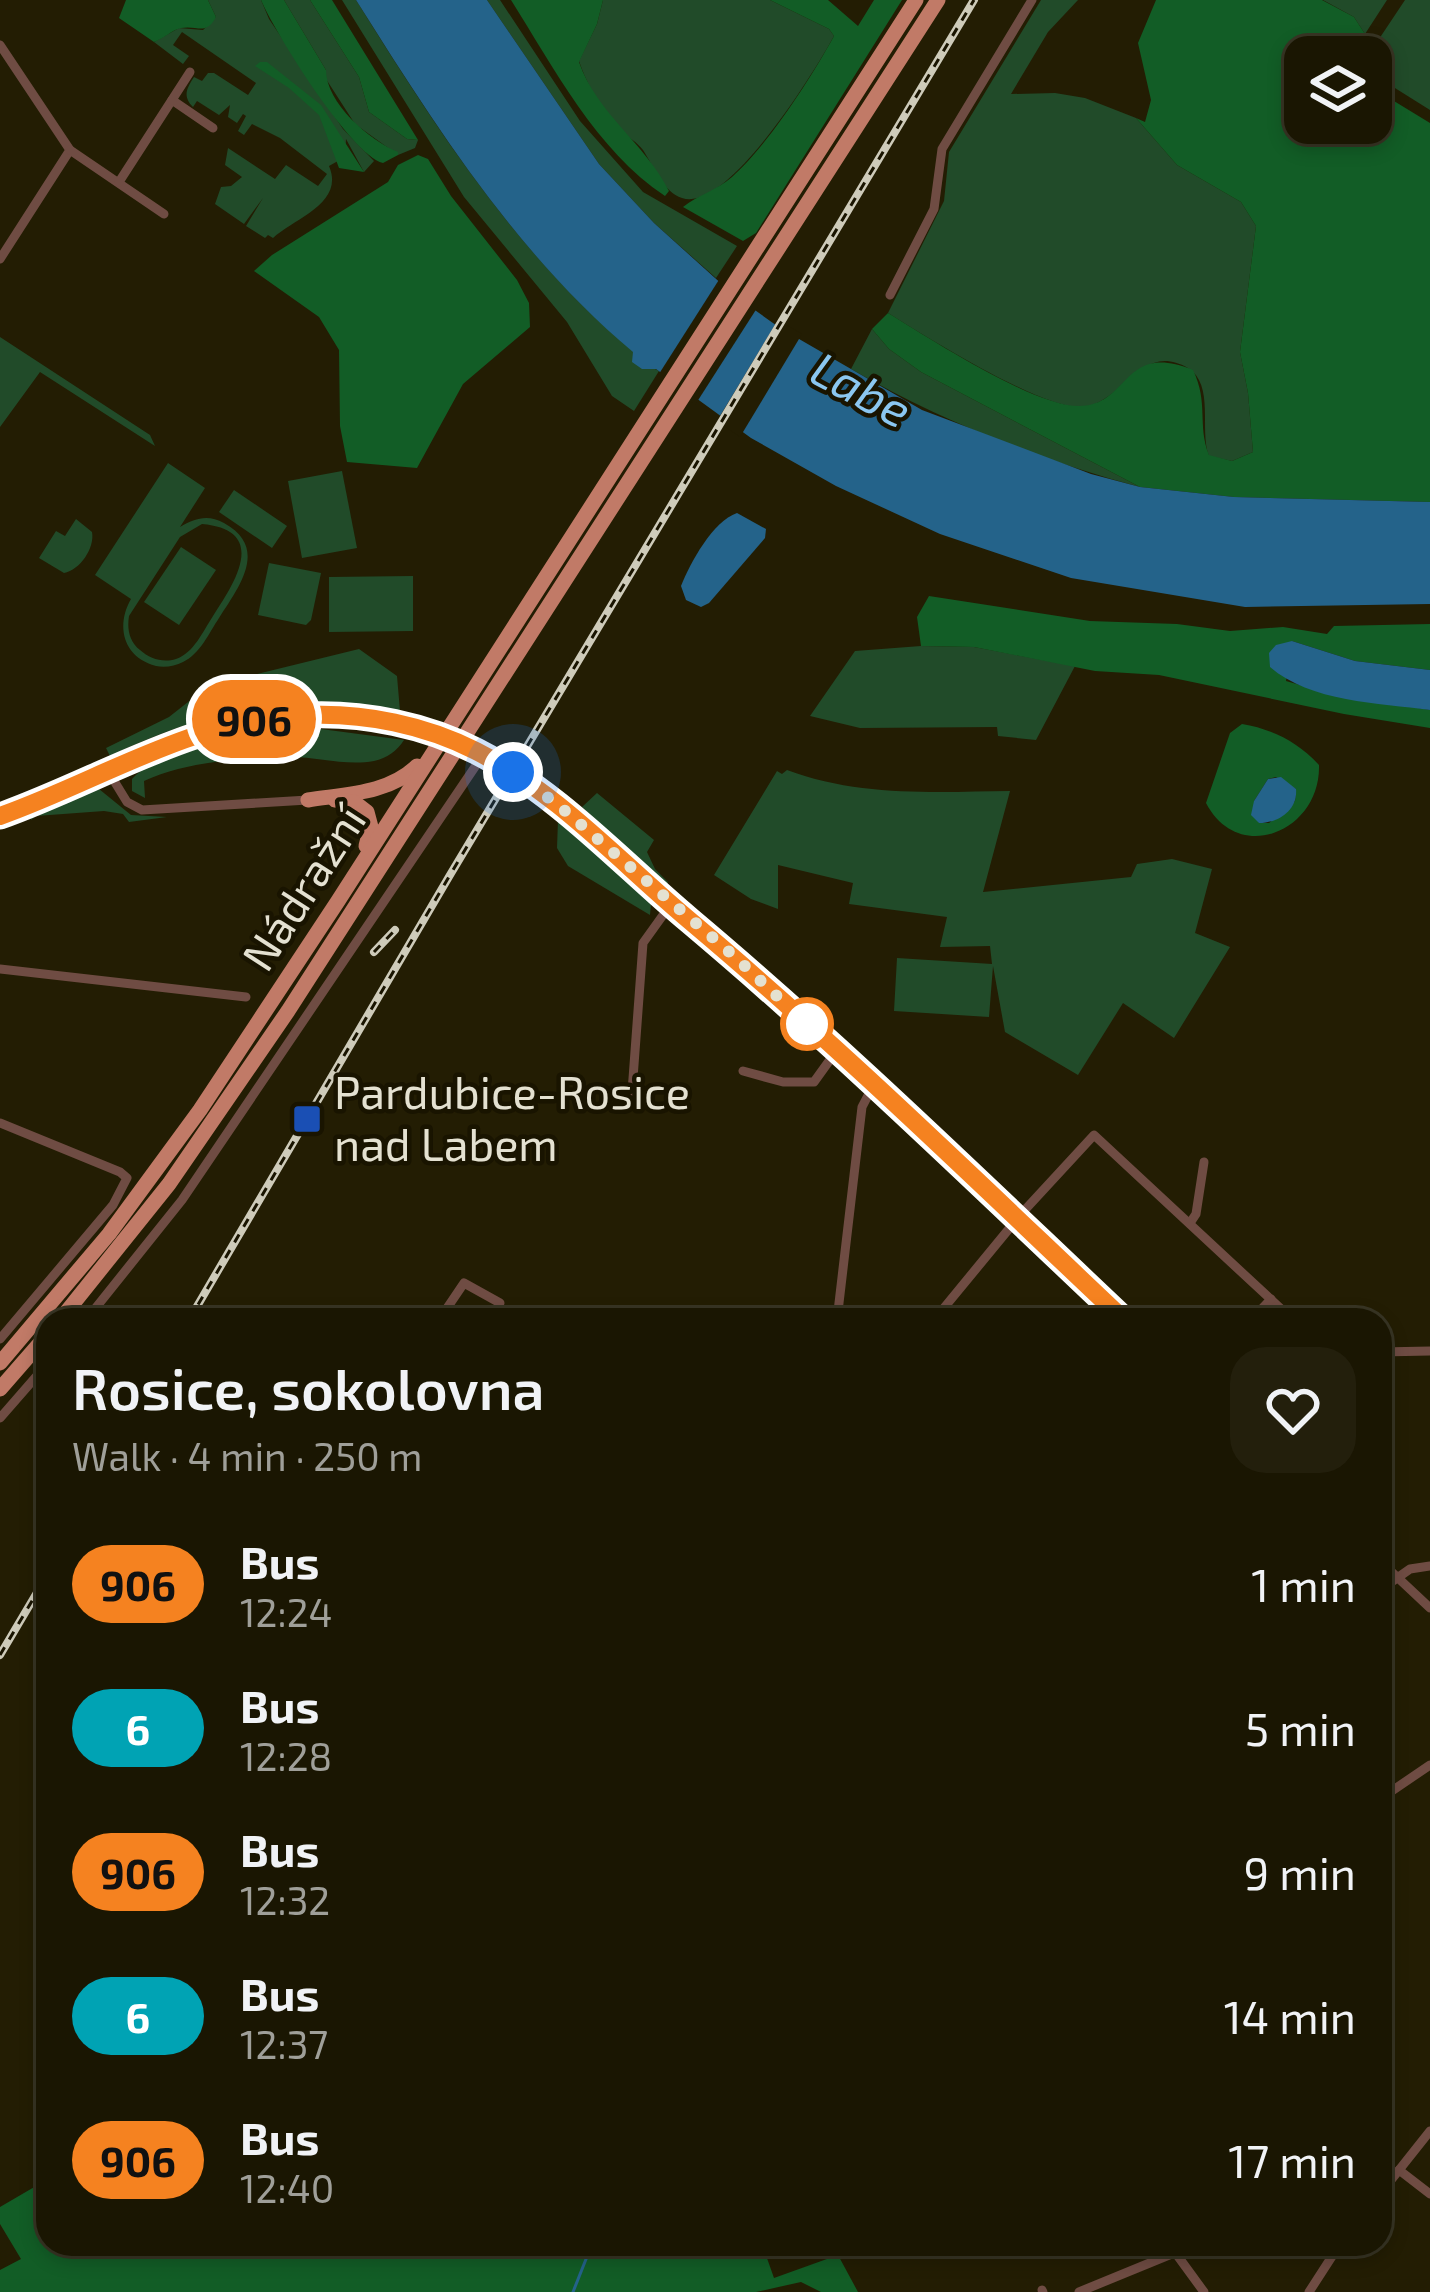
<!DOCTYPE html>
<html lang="en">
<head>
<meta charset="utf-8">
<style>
  :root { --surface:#1a1602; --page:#231f0c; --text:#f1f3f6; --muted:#9f9f99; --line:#383524 }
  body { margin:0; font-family:"Exo 2",sans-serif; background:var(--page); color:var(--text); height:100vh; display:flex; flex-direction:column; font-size:45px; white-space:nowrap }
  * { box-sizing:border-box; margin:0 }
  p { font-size:39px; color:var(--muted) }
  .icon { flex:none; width:66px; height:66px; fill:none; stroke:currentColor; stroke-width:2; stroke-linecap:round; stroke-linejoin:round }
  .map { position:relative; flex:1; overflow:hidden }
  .sheet { position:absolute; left:36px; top:1308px; width:1356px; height:948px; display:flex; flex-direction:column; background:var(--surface); border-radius:36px; box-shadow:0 6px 18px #0003,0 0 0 3px var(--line) }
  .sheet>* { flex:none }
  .badge { padding:0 24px; border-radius:39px; font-size:42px; line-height:78px }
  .tools { position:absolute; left:1284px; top:36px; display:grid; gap:24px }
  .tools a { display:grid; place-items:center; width:108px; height:108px; border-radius:24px; background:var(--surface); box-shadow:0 6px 18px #0003,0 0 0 3px var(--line); font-size:60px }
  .you { position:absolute; width:60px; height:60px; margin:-30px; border:9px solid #fff; border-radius:50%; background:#1a73e8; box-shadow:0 0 0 18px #1a73e833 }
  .map>.badge { position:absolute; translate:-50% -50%; box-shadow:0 0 0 6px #fff }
  .round { display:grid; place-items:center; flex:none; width:126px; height:126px; border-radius:36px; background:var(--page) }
  .headline { display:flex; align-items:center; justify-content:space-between; height:204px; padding:0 36px }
  h1 { font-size:57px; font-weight:600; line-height:90px }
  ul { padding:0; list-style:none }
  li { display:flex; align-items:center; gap:36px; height:144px; padding:0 36px }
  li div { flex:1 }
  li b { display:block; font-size:45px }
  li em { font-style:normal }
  li .badge { min-width:132px; font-weight:700; text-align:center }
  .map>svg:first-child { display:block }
  .green { fill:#214b29; fill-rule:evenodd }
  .forest { fill:#125d26; fill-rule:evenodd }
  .water { fill:#24638a }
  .pier { fill:#231d03 }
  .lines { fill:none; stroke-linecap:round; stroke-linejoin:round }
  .stream { stroke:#24638a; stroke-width:3 }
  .street { stroke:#6f4c43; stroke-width:9 }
  .primary { stroke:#c17a67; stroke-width:15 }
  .rail-casing { stroke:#cecbba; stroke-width:8 }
  .rail { stroke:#191400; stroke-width:3; stroke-dasharray:9; stroke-linecap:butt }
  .street-bridge { stroke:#6f4c43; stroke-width:9 }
  .line-casing { stroke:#fff; stroke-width:27 }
  .line { stroke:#f58220; stroke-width:18 }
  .walk { stroke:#e4e1d1; stroke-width:12; stroke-dasharray:0 21.6 }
  .stop-dot { fill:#fff; stroke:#f58220; stroke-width:6 }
  .transit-dot { fill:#1a4fb4; stroke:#191400; stroke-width:4.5 }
  .labels { text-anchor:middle; stroke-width:9; stroke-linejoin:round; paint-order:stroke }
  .street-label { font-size:45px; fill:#e4e1d1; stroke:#191400 }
  .poi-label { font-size:45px; fill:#e4e1d1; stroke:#191400; text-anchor:start }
  .water-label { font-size:48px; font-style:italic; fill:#8bc7f0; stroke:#191400 }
</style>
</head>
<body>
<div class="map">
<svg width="1430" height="2292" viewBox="0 0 1430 2292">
  <rect width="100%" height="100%" fill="#231d03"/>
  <g class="green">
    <path d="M208 0H261L269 19 343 129 374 161 364 172 346 139 345 157 329 166C345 203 295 218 273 238L268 235 265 238 246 226 263 198 244 224 215 204 221 187 231 186 242 177 225 165 228 148 275 179 286 165 318 186 327 174 280 138 252 124 244 135 238 131 246 116 243 114 237 123 228 117 230 105 219 115 197 101 193 107C182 96 187 88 194 77L202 81 208 73H214L248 95 256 83 182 32 173 45 189 56 183 64 154 42 179 28 203 30 216 17Z"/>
    <path d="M284 0H310L359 77 369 112 407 139 418 140 415 148 398 155 355 124 326 79V70Z"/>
    <path d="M342 0H356C436 128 517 255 634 352V358L659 371 634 411 612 396 567 322 464 197Z"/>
    <path d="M487 0H500L580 121 643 192 737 246 716 278 654 223 599 164Z"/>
    <path d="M603 0H770L829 29 834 36C815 71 727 214 682 198 664 193 653 165 643 150 637 142 629 138 622 132 604 115 587 85 579 61L597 24Z"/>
    <path d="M1041 0H1078L1048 32 1011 94 1055 93 1085 98 1136 118 1177 165 1241 202 1256 226 1240 352 1248 393 1253 452 1232 461 1209 456C1199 430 1215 385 1188 368 1140 340 1124 404 1081 407 1041 409 925 336 888 313L944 201 949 152Z"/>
    <path d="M1323 0H1387L1365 34 1354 17Z"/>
    <path d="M1405 0H1430V110L1371 73V57H1367Z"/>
    <path d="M872 329 889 349 921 372 1140 487C1039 460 941 421 851 369Z"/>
    <path d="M0 337 150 435 155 446 40 372 0 427Z"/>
    <path d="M168 463 205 488 180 527C195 518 208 514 224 523 270 548 238 588 219 618 209 633 200 654 183 662 175 666 165 668 156 666 122 657 116 625 131 599L95 575ZM202 524C270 530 234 584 213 616 203 631 194 653 176 659 163 663 150 659 140 650 129 641 127 629 129 616L180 537Z"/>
    <path d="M342 471 357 548 302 558 288 481Z"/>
    <path d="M234 490 287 526 272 548 219 512Z"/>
    <path d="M76 519 92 532C95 548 80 570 64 573L39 558 56 531 65 536Z"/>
    <path d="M181 547 216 570 179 625 144 602Z"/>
    <path d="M269 563 321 573 311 620 306 625 258 615Z"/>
    <path d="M413 576V631L329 632V577Z"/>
    <path d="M921 646 974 647 1075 666 1036 740 998 736 997 727 860 728 810 716 855 651Z"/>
    <path d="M359 649 397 676 400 711C297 688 204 711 110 756L106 748 169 717 202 691 221 683Z"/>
    <path d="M321 729 404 740C397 751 387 758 374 761 346 766 318 757 290 757 241 758 188 761 144 781L145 798 132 791V779C166 741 271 730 321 729Z"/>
    <path d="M787 770C859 797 935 792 1010 791L983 892 1131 877 1137 864 1172 859 1212 869 1195 933 1230 947 1174 1038 1123 1003 1078 1075 1005 1032 993 966 989 1017 894 1011 897 958 992 964 990 946 940 947 947 917 849 904 853 883 778 865V909L751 899 714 875 777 771 782 774Z"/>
    <path d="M99 789 131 815 167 817 129 822 123 814 104 811 36 816 31 820 32 815Z"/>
    <path d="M597 793 654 840 647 852 655 869 668 882 667 886 582 807Z"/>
    <path d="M558 820 645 892 651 904 650 915 568 866 557 848Z"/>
  </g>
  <g class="forest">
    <path d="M126 0H208L216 17C206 36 198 25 181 28 172 30 163 39 154 42L119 18Z"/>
    <path d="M261 0H284L326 70C326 103 369 140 398 152V155L383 163C351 155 275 33 261 0Z"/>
    <path d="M310 0H332L418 140 407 139 369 112 359 77Z"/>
    <path d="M511 0H603L597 24 579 62C597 114 645 143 669 191L665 196C596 150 554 68 511 0Z"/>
    <path d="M770 0H828L858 26 874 0H902L756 233 743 241 683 207C698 195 717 190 732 177 768 145 811 78 834 36L829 29Z"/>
    <path d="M1156 0H1322L1354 17 1365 34 1352 57H1305V123H1371V87L1430 123V502L1234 497 1140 487 921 372 889 349 872 329 888 313C929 338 1033 406 1079 406 1130 406 1122 341 1193 370 1209 403 1197 425 1209 455L1232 461 1253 452 1248 393 1240 352 1256 226 1241 202 1177 165 1136 118 1145 122 1151 100 1138 43Z"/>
    <path d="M260 62H267L321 105 364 172 339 168 319 115 289 88 255 66Z"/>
    <path d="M418 155 428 159 451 196 517 280 529 303 530 327 463 384 417 468 347 462 340 426 339 350 319 317 254 271 272 255 388 182 398 165Z"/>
    <path d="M929 596 1090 621 1177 624 1230 631 1283 627 1327 634 1334 626 1430 624V670L1355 661 1292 641 1286 681 1328 693 1430 710V728L1344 714 1159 675 1095 671 974 647 921 646 917 617Z"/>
    <path d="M1242 724C1272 729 1298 742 1319 765 1321 831 1239 866 1206 803L1230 733ZM1276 777 1296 789 1295 801 1269 823H1259L1254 801 1268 779Z"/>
    <path d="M48 2179V2244H762L774 2278 838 2255 858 2292H821L801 2282 756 2292H0V2270L21 2259 0 2224V2207Z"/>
  </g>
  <g class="water">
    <path d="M356 0H487L599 164 654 223 735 296 780 328 922 410 1091 474 1140 487 1234 497 1430 502V604L1245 607 1071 578 940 534 836 486 751 438 656 369H642L632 362 633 352C517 255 436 127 356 0Z"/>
    <path d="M737 513 766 529 765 538 709 603 701 607 686 600 681 586C690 563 713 521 737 513Z"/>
    <path d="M1292 641 1355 661 1430 670V710C1379 703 1310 702 1270 667L1269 653 1276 645Z"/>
    <path d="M1281 777 1296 789C1298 810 1278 823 1259 823L1251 815 1254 801 1268 779Z"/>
  </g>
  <g class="pier">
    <path d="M722 275 759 305 695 405 657 377Z"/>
    <path d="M778 320 802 334 740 437 717 421Z"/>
  </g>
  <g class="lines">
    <path class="stream" d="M573 2292 592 2244"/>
    <g class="street">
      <path d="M0 45 70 150 0 259"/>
      <path d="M172 100 213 128"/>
      <path d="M70 150 164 214"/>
      <path d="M119 182 190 72"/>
      <path d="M890 295 934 209 942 149 1032 0"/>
      <path d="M108 771 127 802 142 810 308 800"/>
      <path d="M0 816C145 767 231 686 397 724"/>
      <path d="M577 822 755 974 1124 1320"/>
      <path d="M0 969 246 997"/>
      <path d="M743 1071 783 1082H814L837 1050"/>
      <path d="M632 1092 643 943 671 904"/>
      <path d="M0 1123 120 1172 127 1178 113 1205 0 1339"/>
      <path d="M1190 1223 1196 1214 1204 1162"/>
      <path d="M86 1320 182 1200 483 755"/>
      <path d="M439 1320 464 1283 500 1303"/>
      <path d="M837 1320 862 1107 874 1084"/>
      <path d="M934 1320 1022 1213 1094 1135 1293 1320"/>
      <path d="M1251 1320 1271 1299"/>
      <path d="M1380 1352 1430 1351"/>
      <path d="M0 1418 48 1363"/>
      <path d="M1380 1561 1430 1608"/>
      <path d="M1380 1590 1410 1569 1430 1566"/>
      <path d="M1380 1799 1430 1765"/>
      <path d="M1380 1960 1390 1952"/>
      <path d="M1399 2170 1430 2194"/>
      <path d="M1380 2194 1430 2131"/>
      <path d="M1169 2244 1204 2292"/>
      <path d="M1042 2290 1043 2292"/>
      <path d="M1079 2292 1174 2253"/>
      <path d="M1309 2292 1340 2244"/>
    </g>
    <g class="primary">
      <path d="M308 800C346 794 388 794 417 766"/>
      <path d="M335 800 354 802 367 812 371 827 366 846"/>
      <path d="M60 1320 169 1184 288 1011 938 0"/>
      <path d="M0 1363 109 1234 200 1110 338 901 916 0"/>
      <path d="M0 1389 48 1334"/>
    </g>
    <defs>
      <g id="rail">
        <path d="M374 952 395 930"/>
        <path d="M189 1320 450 875 974 0"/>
        <path d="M0 1655 48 1574"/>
      </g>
    </defs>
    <use href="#rail" class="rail-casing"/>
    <use href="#rail" class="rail"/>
    <path class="street-bridge" d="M397 724C466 740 524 775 577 822"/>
  </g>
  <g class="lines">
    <defs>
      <path id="line" d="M0 816C104 779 195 717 309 715 365 713 425 725 476 751 557 792 620 862 689 920 840 1047 981 1185 1124 1320"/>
    </defs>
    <use href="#line" class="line-casing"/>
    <use href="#line" class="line"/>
    <path class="walk" d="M513 772 557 804 733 955 807 1024"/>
  </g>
  <circle class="stop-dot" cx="807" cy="1024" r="24"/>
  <rect class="transit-dot" x="292" y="1104" width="30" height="30" rx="6"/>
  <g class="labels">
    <g class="street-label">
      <text transform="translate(304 888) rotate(-57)" y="16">Nádražní</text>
    </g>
    <g class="poi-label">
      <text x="334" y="1109">Pardubice-Rosice<tspan x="334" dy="52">nad Labem</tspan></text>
    </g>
    <g class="water-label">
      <text transform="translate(861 390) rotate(28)" y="17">Labe</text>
    </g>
  </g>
</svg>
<div class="tools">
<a><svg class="icon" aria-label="layers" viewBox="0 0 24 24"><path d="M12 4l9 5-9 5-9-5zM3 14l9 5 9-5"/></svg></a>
</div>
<div class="you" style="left:513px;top:772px"></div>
<b class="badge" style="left:254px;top:719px;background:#f58220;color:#111">906</b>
<section class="sheet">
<div class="headline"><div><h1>Rosice, sokolovna</h1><p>Walk · 4 min · 250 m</p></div><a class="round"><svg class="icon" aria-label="heart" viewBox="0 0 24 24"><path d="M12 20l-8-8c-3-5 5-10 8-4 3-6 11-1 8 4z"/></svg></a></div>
<ul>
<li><span class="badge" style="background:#f58220;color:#111">906</span><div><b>Bus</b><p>12:24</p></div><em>1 min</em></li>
<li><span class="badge" style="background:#00a3b4;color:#fff">6</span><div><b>Bus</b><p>12:28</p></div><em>5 min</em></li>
<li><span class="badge" style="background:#f58220;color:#111">906</span><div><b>Bus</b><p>12:32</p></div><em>9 min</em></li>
<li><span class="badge" style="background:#00a3b4;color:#fff">6</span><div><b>Bus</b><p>12:37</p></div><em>14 min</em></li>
<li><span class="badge" style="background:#f58220;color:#111">906</span><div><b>Bus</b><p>12:40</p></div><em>17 min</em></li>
</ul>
</section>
</div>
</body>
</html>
